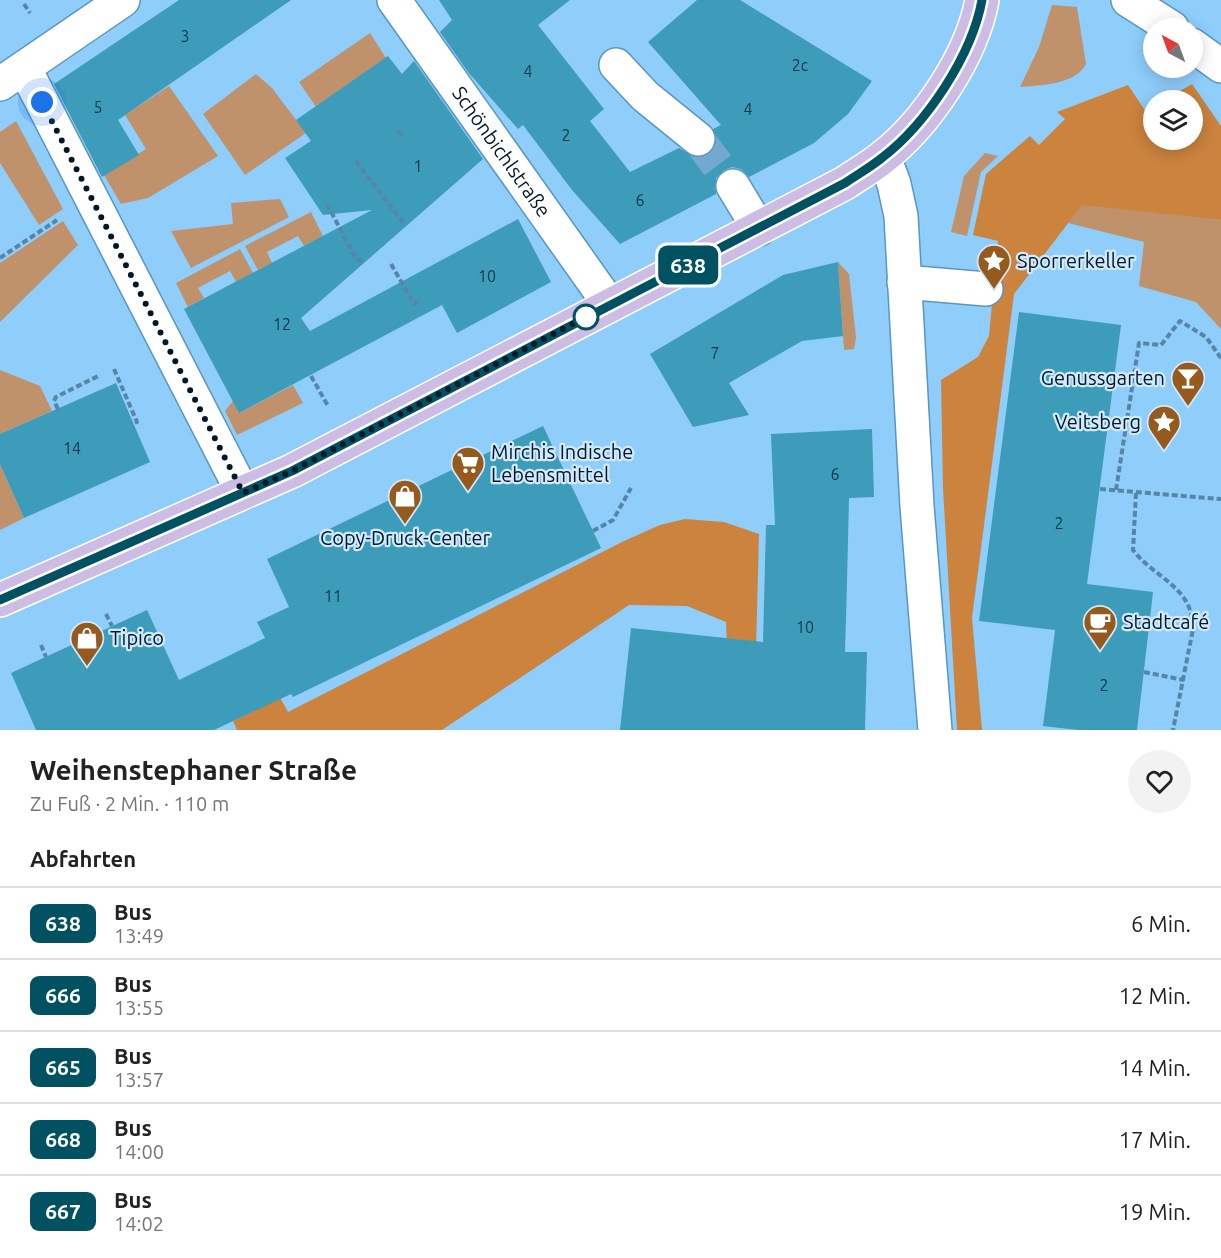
<!DOCTYPE html>
<html lang="de">
<head>
<meta charset="utf-8">
<style>
  :root { --surface:#fff; --page:#f2f2f2; --text:#222; --muted:#767676; --line:#e0e0e0 }
  body { margin:0; font-family:Ubuntu,sans-serif; background:var(--page); color:var(--text); height:100vh; display:flex; flex-direction:column; font-size:22px; white-space:nowrap }
  * { box-sizing:border-box; margin:0 }
  p { font-size:20px; color:var(--muted) }
  .icon { flex:none; width:33px; height:33px; fill:none; stroke:currentColor; stroke-width:2; stroke-linecap:round; stroke-linejoin:round }
  .map { position:relative; height:730px; overflow:hidden }
  .sheet { display:flex; flex-direction:column; background:var(--surface); flex:1 }
  .sheet>* { flex:none }
  .badge { padding:0 12px; border-radius:9px; font-size:21px; line-height:39px }
  .needle { width:39px; rotate:319deg }
  .buttons { position:absolute; left:1143px; top:18px; display:grid; gap:12px }
  .buttons a { display:grid; place-items:center; width:60px; height:60px; border-radius:50%; background:var(--surface); box-shadow:0 3px 15px #0003; font-size:30px }
  .you { position:absolute; width:30px; height:30px; margin:-15px; border:4px solid #fff; border-radius:50%; background:#1a73e8; box-shadow:0 0 0 9px #1a73e833 }
  .map>.badge { position:absolute; translate:-50% -50%; box-shadow:0 0 0 3px #fff }
  h2 { padding:0 30px; font-size:22px; line-height:54px }
  .round { display:grid; place-items:center; flex:none; width:63px; height:63px; border-radius:32px; background:var(--page) }
  .overview { display:flex; align-items:center; justify-content:space-between; height:102px; padding:0 30px }
  h1 { font-size:28px; font-weight:700; line-height:45px }
  ul { padding:0; list-style:none }
  li { display:flex; align-items:center; gap:18px; height:72px; padding:0 30px; border-top:2px solid var(--line) }
  li div { flex:1 }
  li b { display:block; font-size:22px }
  li em { font-style:normal }
  li .badge { min-width:66px; font-weight:700; text-align:center }
  .map>svg:first-child { display:block }
  .green { fill:#bf926c }
  .forest { fill:#cb833e }
  .building { fill:#3c9cb9 }
  .lines { fill:none; stroke-linecap:round; stroke-linejoin:round }
  .minor-tunnel { stroke:#73a9d1; stroke-width:33; stroke-dasharray:33 16; stroke-linecap:butt }
  .minor-casing { stroke:#5996c1; stroke-width:36 }
  .major-casing { stroke:#fff; stroke-width:36 }
  .path { stroke:#5785a8; stroke-width:4; stroke-dasharray:6 3; stroke-linecap:butt }
  .minor { stroke:#fff; stroke-width:33 }
  .major { stroke:#cdbde5; stroke-width:33 }
  .line-casing { stroke:#fff; stroke-width:14 }
  .line { stroke:#005262; stroke-width:9 }
  .walk { stroke:#011829; stroke-width:6; stroke-dasharray:0 10.8 }
  .stop-dot { fill:#fff; stroke:#005262; stroke-width:3 }
  .labels { text-anchor:middle; stroke-width:4.5; stroke-linejoin:round; paint-order:stroke }
  .number-label { font-size:16px; fill:#10394d }
  .street-label { font-size:20px; fill:#011829; stroke:#d1e9fc }
  .poi-label { font-size:20px; fill:#011829; stroke:#d1e9fc; text-anchor:start }
</style>
</head>
<body>
<div class="map">
<svg width="1221" height="730" viewBox="0 0 1221 730">
  <rect width="100%" height="100%" fill="#8fcdfb"/>
  <g class="green">
    <path d="M1052 5 1077 7 1086 64C1075 85 1040 85 1020 87L1039 47Z"/>
    <path d="M370 33 386 58 329 126 299 82Z"/>
    <path d="M256 74 272 88 306 133 245 175 203 114Z"/>
    <path d="M169 86 218 156 148 198 121 204 104 175 146 149 125 115Z"/>
    <path d="M16 121 63 209 39 225 0 163V132Z"/>
    <path d="M985 153 998 156 981 172 967 236 951 232 964 176Z"/>
    <path d="M280 199 289 217 191 268 171 231 233 224 231 203Z"/>
    <path d="M1082 204 1221 220V329L1196 302 1139 286 1144 242 1068 223Z"/>
    <path d="M311 212 323 236 304 246 298 236 267 252 272 263 258 270 245 246Z"/>
    <path d="M63 221 78 245 0 322V263Z"/>
    <path d="M240 249 253 273 236 282 230 271 198 288 204 298 188 307 176 283Z"/>
    <path d="M838 262 849 274 856 338 854 349 844 350Z"/>
    <path d="M0 370 40 386 52 411 0 434Z"/>
    <path d="M293 385 303 403 237 435 225 411 233 401 239 413Z"/>
    <path d="M0 464 24 518 0 530Z"/>
  </g>
  <g class="forest">
    <path d="M1192 84 1221 126V220L1082 205 1014 294 972 618 982 730H957L943 488 941 380 978 357 989 336 998 241 973 235 986 174 1030 136 1039 145 1065 119 1057 112 1128 85 1146 112 1153 108 1154 140H1192V100H1165Z"/>
    <path d="M685 519 724 522 759 534 755 689 728 673 726 622 687 606 629 605 442 730H237L233 721 252 712 267 674 288 712 622 542 660 525Z"/>
  </g>
  <g class="building">
    <path d="M179 0H291L118 120 139 155 102 177 54 84Z"/>
    <path d="M439 0H570L538 25 604 109 590 121 630 172 679 148 694 157H704L712 151 716 143 713 129 721 125 648 42 697 0H740L872 81 848 114 814 143 749 177 741 169 732 167 724 170 716 178V194L620 244 572 190 523 125 518 129 468 72 440 32 452 20Z"/>
    <path d="M388 56 402 74 414 61 483 159 301 318 310 331 518 219 551 282 457 333 442 305 239 413 184 309 372 210 323 215 285 158 311 141 296 120Z"/>
    <path d="M838 262 843 336 802 341 729 383 749 415 693 427 650 354 783 275Z"/>
    <path d="M1019 312 1121 325 1087 584 1153 592 1137 730H1078L1043 726 1055 630 979 621Z"/>
    <path d="M116 383 150 462 24 518 0 464V434Z"/>
    <path d="M543 426 601 548 293 697 291 694 214 730H36L11 673 147 610 179 680 265 638 257 622 289 607 267 559Z"/>
    <path d="M872 429 874 497 849 498 847 582 845 652H867L865 730H620L631 628 763 642 766 525H775L771 434Z"/>
  </g>
  <g class="lines">
    <path class="minor-tunnel" d="M698 139 733 186"/>
    <defs>
      <g id="minor">
        <path id="s1" d="M394 0 610 305"/>
        <path d="M1128 0 1172 28"/>
        <path d="M1192 45 1221 66"/>
        <path d="M616 65 645 96 698 139"/>
        <path d="M25 69 243 493"/>
        <path d="M0 84 123 0"/>
        <path d="M884 157 894 184 901 216 917 506 935 730"/>
        <path d="M733 186 759 229"/>
        <path d="M904 282 986 289"/>
      </g>
      <path id="major" d="M0 600 292 471 845 183C858 174 871 167 883 157 927 123 972 55 982 0"/>
    </defs>
    <use href="#minor" class="minor-casing"/>
    <use href="#major" class="major-casing"/>
    <g class="path">
      <path d="M24 4 30 13"/>
      <path d="M398 131 402 136"/>
      <path d="M356 161 404 224"/>
      <path d="M327 204 356 259 365 262"/>
      <path d="M0 258 57 220"/>
      <path d="M391 264 414 304 421 299"/>
      <path d="M114 369 137 422 133 423"/>
      <path d="M311 376 328 406"/>
      <path d="M58 409 54 401 56 397 98 376"/>
      <path d="M1100 489 1221 499"/>
      <path d="M1116 490 1139 343 1161 345 1180 321 1206 337 1221 358"/>
      <path d="M1136 493 1133 550C1155 579 1193 586 1193 629L1173 730"/>
      <path d="M593 531 613 520 631 488"/>
      <path d="M106 614 112 626"/>
      <path d="M41 645 46 657"/>
      <path d="M1144 672 1184 680"/>
    </g>
    <use href="#minor" class="minor"/>
    <use href="#major" class="major"/>
  </g>
  <g class="lines">
    <defs>
      <path id="line" d="M0 600 292 471 845 183C858 174 871 167 883 157 927 123 972 55 982 0"/>
    </defs>
    <use href="#line" class="line-casing"/>
    <use href="#line" class="line"/>
    <path class="walk" d="M42 102 243 493 292 471 586 317"/>
  </g>
  <defs>
    <symbol id="sight-pin" viewBox="-11 -11 22 30"><path d="M0 17L-7.5 6A9.5 9.5 0 1 1 7.5 6Z" fill="#965a1c" stroke="#d1e9fc"/><path d="M0-6L1.8-2.2L6-1.7L2.9 1.2L3.7 5.4L0 3.3L-3.7 5.4L-2.9 1.2L-6-1.7L-1.8-2.2Z" fill="#fff"/></symbol>
    <symbol id="bar-pin" viewBox="-11 -11 22 30"><path d="M0 17L-7.5 6A9.5 9.5 0 1 1 7.5 6Z" fill="#965a1c" stroke="#d1e9fc"/><path d="M-6-5H6L.8 .8V4.5H3.5V6h-7V4.5H-.8V.8Z" fill="#fff"/></symbol>
    <symbol id="supermarket-pin" viewBox="-11 -11 22 30"><path d="M0 17L-7.5 6A9.5 9.5 0 1 1 7.5 6Z" fill="#965a1c" stroke="#d1e9fc"/><path d="M-6-5.5h2.5l.6 2H6L4.5 2H-2.5L-4.4-4H-6ZM-1.5 3.2a1.3 1.3 0 1 0 .1 0ZM3 3.2a1.3 1.3 0 1 0 .1 0Z" fill="#fff"/></symbol>
    <symbol id="shop-pin" viewBox="-11 -11 22 30"><path d="M0 17L-7.5 6A9.5 9.5 0 1 1 7.5 6Z" fill="#965a1c" stroke="#d1e9fc"/><path d="M-5-2.5h2.3a2.7 3.5 0 0 1 5.4 0H5L5.5 6h-11ZM-1.5-2.5h3a1.5 2.3 0 0 0-3 0Z" fill="#fff"/></symbol>
    <symbol id="cafe-pin" viewBox="-11 -11 22 30"><path d="M0 17L-7.5 6A9.5 9.5 0 1 1 7.5 6Z" fill="#965a1c" stroke="#d1e9fc"/><path d="M-5.5-4.5H6V0H3Q3 3.5 0 3.5H-2.5Q-5.5 3.5-5.5 0ZM3-3.2v2h1.7v-2ZM-6 4.5H4V6H-6Z" fill="#fff"/></symbol>
  </defs>
  <g fill-rule="evenodd">
    <use href="#sight-pin" x="975" y="242" width="38" height="52"/>
    <use href="#bar-pin" x="1169" y="359" width="38" height="52"/>
    <use href="#sight-pin" x="1145" y="403" width="38" height="52"/>
    <use href="#supermarket-pin" x="449" y="444" width="38" height="52"/>
    <use href="#shop-pin" x="386" y="477" width="38" height="52"/>
    <use href="#cafe-pin" x="1081" y="603" width="38" height="52"/>
    <use href="#shop-pin" x="68" y="619" width="38" height="52"/>
  </g>
  <circle class="stop-dot" cx="586" cy="317" r="12"/>
  <g class="labels">
    <g class="number-label">
      <text x="185" y="42">3</text>
      <text x="800" y="71">2c</text>
      <text x="528" y="77">4</text>
      <text x="98" y="113">5</text>
      <text x="748" y="115">4</text>
      <text x="566" y="141">2</text>
      <text x="418" y="172">1</text>
      <text x="640" y="206">6</text>
      <text x="487" y="282">10</text>
      <text x="282" y="330">12</text>
      <text x="715" y="359">7</text>
      <text x="72" y="454">14</text>
      <text x="835" y="480">6</text>
      <text x="1059" y="529">2</text>
      <text x="333" y="602">11</text>
      <text x="805" y="633">10</text>
      <text x="1104" y="691">2</text>
    </g>
    <g class="street-label">
      <text dy="7" stroke="none"><textPath href="#s1" startOffset="186">Schönbichlstraße</textPath></text>
    </g>
    <g class="poi-label">
      <text x="1017" y="268">Sporrerkeller</text>
      <text x="1165" y="385" text-anchor="end">Genussgarten</text>
      <text x="1141" y="429" text-anchor="end">Veitsberg</text>
      <text x="491" y="459">Mirchis Indische<tspan x="491" dy="23">Lebensmittel</tspan></text>
      <text x="405" y="545" text-anchor="middle">Copy-Druck-Center</text>
      <text x="1123" y="629">Stadtcafé</text>
      <text x="110" y="645">Tipico</text>
    </g>
  </g>
</svg>
<div class="buttons">
<a><svg class="needle" viewBox="-14 -14 28 28"><path d="M0-13l5 13h-10z" fill="#e53935"/><path d="M0 13l5-13h-10z" fill="#767676"/></svg></a>
<a><svg class="icon" aria-label="layers" viewBox="0 0 24 24"><path d="M12 4l9 5-9 5-9-5zM3 14l9 5 9-5"/></svg></a>
</div>
<div class="you" style="left:42px;top:102px"></div>
<b class="badge" style="left:688px;top:265px;background:#005262;color:#fff">638</b>
</div>
<section class="sheet">
<div class="overview"><div><h1>Weihenstephaner Straße</h1><p>Zu Fuß · 2 Min. · 110 m</p></div><a class="round"><svg class="icon" aria-label="heart" viewBox="0 0 24 24"><path d="M12 20l-8-8c-3-5 5-10 8-4 3-6 11-1 8 4z"/></svg></a></div>
<h2>Abfahrten</h2>
<ul>
<li><span class="badge" style="background:#005262;color:#fff">638</span><div><b>Bus</b><p>13:49</p></div><em>6 Min.</em></li>
<li><span class="badge" style="background:#005262;color:#fff">666</span><div><b>Bus</b><p>13:55</p></div><em>12 Min.</em></li>
<li><span class="badge" style="background:#005262;color:#fff">665</span><div><b>Bus</b><p>13:57</p></div><em>14 Min.</em></li>
<li><span class="badge" style="background:#005262;color:#fff">668</span><div><b>Bus</b><p>14:00</p></div><em>17 Min.</em></li>
<li><span class="badge" style="background:#005262;color:#fff">667</span><div><b>Bus</b><p>14:02</p></div><em>19 Min.</em></li>
</ul>
</section>
</body>
</html>
